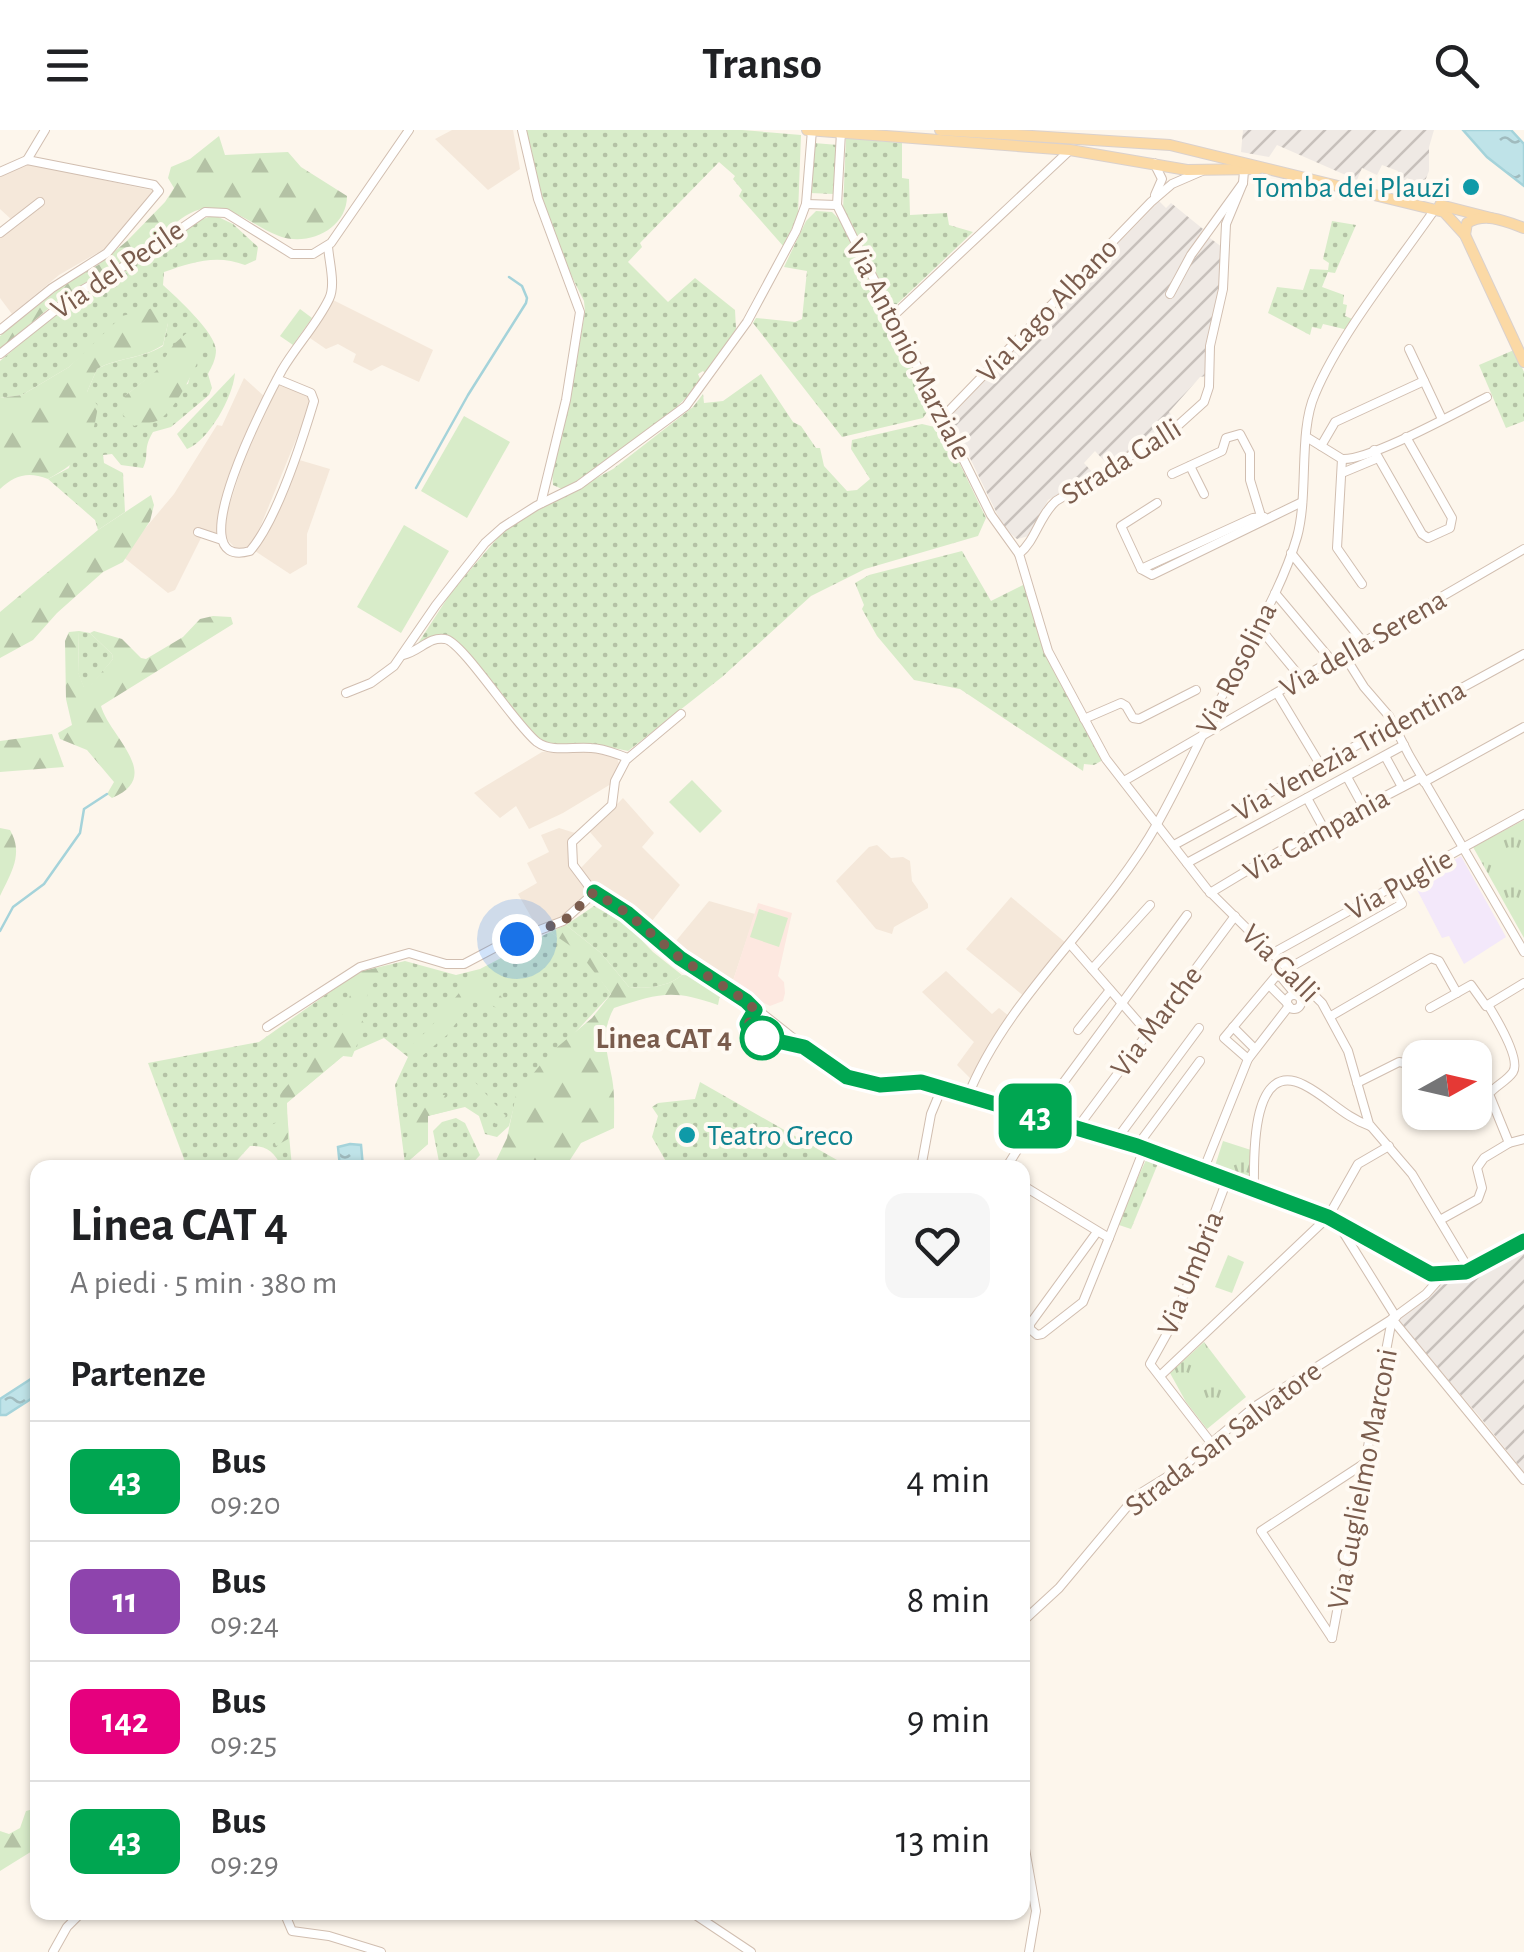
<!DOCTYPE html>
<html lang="it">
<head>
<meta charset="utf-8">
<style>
  :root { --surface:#fff; --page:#f6f6f6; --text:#202124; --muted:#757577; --line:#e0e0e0 }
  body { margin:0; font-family:"Alegreya Sans",sans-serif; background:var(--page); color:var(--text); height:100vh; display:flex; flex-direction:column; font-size:38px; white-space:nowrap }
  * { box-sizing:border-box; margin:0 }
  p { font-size:32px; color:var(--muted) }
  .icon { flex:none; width:55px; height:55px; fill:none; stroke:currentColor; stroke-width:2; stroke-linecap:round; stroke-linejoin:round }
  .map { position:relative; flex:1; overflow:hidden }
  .details { position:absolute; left:30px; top:1030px; width:1000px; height:760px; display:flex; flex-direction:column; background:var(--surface); border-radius:20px; box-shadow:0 2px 8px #0004 }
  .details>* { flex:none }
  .badge { padding:0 20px; border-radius:15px; font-size:35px; line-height:65px }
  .needle { width:65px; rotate:82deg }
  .controls { position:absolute; left:1402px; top:910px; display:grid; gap:20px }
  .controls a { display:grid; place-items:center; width:90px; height:90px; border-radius:20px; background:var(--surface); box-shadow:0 2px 8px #0004; font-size:50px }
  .you { position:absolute; width:50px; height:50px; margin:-25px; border:8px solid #fff; border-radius:50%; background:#1a73e8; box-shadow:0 0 0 15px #1a73e833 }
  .map>.badge { position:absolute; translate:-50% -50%; box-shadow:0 0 0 5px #fff }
  h2 { padding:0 40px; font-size:38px; line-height:90px }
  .round { display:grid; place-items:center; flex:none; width:105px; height:105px; border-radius:20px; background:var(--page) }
  .head { display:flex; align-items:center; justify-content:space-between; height:170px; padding:0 40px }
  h1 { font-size:48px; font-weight:700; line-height:75px }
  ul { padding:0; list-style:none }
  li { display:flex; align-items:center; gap:30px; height:120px; padding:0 40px; border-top:2px solid var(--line) }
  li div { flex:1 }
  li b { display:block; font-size:38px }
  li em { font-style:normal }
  li .badge { min-width:110px; font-weight:700; text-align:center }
  header { display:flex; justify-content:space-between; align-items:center; height:130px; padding:0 40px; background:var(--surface); font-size:45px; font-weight:700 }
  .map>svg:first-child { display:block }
  .residential { fill:#f5e8da }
  .commercial { fill:#fde8e0 }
  .industrial { fill:url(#industrial-furrows) }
  .education { fill:#f3e8fa }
  .grass { fill:url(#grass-dots); fill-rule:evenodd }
  .forest { fill:url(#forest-firs) }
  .park { fill:url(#park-tufts) }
  .pitch { fill:#d8ecc9 }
  .water { fill:url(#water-ripples); stroke:#a5d3da; stroke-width:2.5 }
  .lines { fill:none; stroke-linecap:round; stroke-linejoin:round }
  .stream { stroke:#a5d3da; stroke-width:2.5 }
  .minor-casing { stroke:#d1beb0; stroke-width:10 }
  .major-casing { stroke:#dad1cd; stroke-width:12 }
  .minor { stroke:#fff; stroke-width:8 }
  .major { stroke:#fbd9a5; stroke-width:10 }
  .line-casing { stroke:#fff; stroke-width:22 }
  .line { stroke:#00a651; stroke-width:15 }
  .walk { stroke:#7a5c4d; stroke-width:10; stroke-dasharray:0 18 }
  .culture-dot { fill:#0f9aa8; stroke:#fffaf3; stroke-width:4 }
  .stop-dot { fill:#fff; stroke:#00a651; stroke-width:5 }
  .labels { text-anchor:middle; stroke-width:8; stroke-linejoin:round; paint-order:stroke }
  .culture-label { font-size:30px; fill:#0d838f; stroke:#fffaf3; text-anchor:end }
  .street-label { font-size:30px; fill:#7a5c4d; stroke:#fffaf3 }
  .stop-label { font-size:30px; font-weight:bold; fill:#7a5c4d; stroke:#fffaf3; text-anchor:end }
</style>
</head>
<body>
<header><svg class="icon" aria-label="menu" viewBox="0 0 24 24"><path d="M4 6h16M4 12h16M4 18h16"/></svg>Transo<svg class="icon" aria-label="search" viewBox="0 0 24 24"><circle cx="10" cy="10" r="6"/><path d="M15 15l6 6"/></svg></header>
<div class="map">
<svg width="1524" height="1822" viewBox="0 0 1524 1822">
  <defs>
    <pattern id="industrial-furrows" width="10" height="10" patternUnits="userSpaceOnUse" patternTransform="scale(2.5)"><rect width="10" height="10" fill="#efe9e4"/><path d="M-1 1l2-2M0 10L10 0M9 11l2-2" fill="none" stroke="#c7c0bb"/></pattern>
    <pattern id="grass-dots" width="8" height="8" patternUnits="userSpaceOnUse" patternTransform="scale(2.5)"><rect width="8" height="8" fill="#d8ecc9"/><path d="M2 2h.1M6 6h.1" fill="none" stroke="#b4c2a5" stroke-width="1.8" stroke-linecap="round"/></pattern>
    <pattern id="forest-firs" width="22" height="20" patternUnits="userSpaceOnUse" patternTransform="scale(2.5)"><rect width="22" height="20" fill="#d8ecc9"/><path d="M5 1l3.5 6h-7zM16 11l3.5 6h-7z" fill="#b4c2a5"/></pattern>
    <pattern id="park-tufts" width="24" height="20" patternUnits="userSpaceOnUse" patternTransform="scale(2.5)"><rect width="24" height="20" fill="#d8ecc9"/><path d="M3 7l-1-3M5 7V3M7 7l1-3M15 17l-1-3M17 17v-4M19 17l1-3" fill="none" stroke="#b4c2a5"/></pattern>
    <pattern id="water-ripples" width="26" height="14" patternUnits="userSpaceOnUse" patternTransform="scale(2.5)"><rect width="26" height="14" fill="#bfe3e8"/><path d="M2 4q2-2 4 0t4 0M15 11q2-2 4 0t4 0" fill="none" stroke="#a0bbbe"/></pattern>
  </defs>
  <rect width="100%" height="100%" fill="#fdf6ec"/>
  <g class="residential">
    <path d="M452 0H513L520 39 488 60 435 9Z"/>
    <path d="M24 33 155 61 111 115 59 145 12 184 0 168V108L41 75 37 69 11 89 0 79V47Z"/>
    <path d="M333 170 433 220 419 252 382 235 371 241 353 232 356 224 338 214 326 219 307 206Z"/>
    <path d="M244 248 265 267 225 361 217 404 198 398 196 403 202 406 175 460 168 463 122 426 174 364 217 295 222 296Z"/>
    <path d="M278 255 311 266V273L252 417 237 420 224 406 225 389 249 314Z"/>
    <path d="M296 329 330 339 307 404V434L290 444 255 421Z"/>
    <path d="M589 620 616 626 620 636 611 654 563 683 529 699 516 676 500 688 474 663 542 622Z"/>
    <path d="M623 668 654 703 642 717 680 755 648 796 591 758 578 741 602 716 590 702Z"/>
    <path d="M559 698 575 703 569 717 588 766 569 785 538 799 518 764 537 753 527 733 549 722 541 705Z"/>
    <path d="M877 715 891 728 903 727 910 731 912 751 928 774V778L894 797 892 804 876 799 836 751 869 717Z"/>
    <path d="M1011 767 1066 813 1025 867 966 819Z"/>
    <path d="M709 771 755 784 731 857 671 817Z"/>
    <path d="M946 841 992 884 999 878 1010 887 970 948 957 935 974 912 922 862Z"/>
  </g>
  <path class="commercial" d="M758 773 792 783 778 846 784 852 785 863 783 871 770 876 731 857Z"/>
  <g class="industrial">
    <path d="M1243 0H1434L1429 17V41L1419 66 1407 65 1411 50 1407 48 1399 61 1392 60 1398 41 1382 35 1377 45 1362 38 1357 50 1277 15 1269 27 1241 22Z"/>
    <path d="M1159 71 1166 78 1171 73 1203 99 1171 156 1186 141 1207 106 1222 117 1221 165 1206 246 1200 247 1169 282 1177 292 1107 334 1095 321 1084 333 1093 343 1048 370 1029 406 1017 409 1004 398 950 287Z"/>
    <path d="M1524 1115V1342L1480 1287 1398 1193 1399 1187 1441 1153 1466 1149Z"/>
  </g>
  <path class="education" d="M1461 726 1506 807 1464 834 1449 806 1442 808 1413 752Z"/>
  <g class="grass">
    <path d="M526 0H742L801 5 798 84 784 117 739 66 742 60 733 49 735 46 719 32 640 113 642 117 628 132 668 172 695 148 735 180 736 199 706 244 703 241 698 244 701 251C676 283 599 345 562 359L553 355 552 341 568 279 585 182 584 171 566 135 532 39Z"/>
    <path d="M846 8 902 13V48L909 49 910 85 947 83 949 95 973 102 896 175 890 171 843 79Z"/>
    <path d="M814 13 838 15 834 64 810 63Z"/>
    <path d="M816 81 832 82 839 89 931 276 923 288 842 307 753 193 756 188 795 192 802 189 807 141 784 137 806 91Z"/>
    <path d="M214 85 233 94 258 117 256 130 245 135C217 124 192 132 164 142L163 155C177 168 215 202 216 220 216 229 212 236 208 244L212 258 209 265 171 297 153 302C142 320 150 324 143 338L121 335 112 324 103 325 104 333 123 343 125 382 98 400 95 390 48 349 69 338 87 262 97 239C120 227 141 229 163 216L168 193 92 217 69 237 22 265 0 268V231L57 183 200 90ZM201 223 193 234 188 254 125 266 157 241Z"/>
    <path d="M1332 91 1356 95 1335 143 1328 142 1322 157 1344 165 1343 174 1347 175 1345 186 1355 190 1348 200 1323 194 1321 199 1312 197 1310 205 1268 183 1277 157 1303 160 1310 139 1328 140 1329 133 1323 129Z"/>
    <path d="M1514 220 1524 242V291L1506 298 1479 235Z"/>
    <path d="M235 243C233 267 209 310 187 319L177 304Z"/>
    <path d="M761 244 793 292 801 296 816 318H820L824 336 847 361 857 360 870 349 851 319 852 310 922 294 943 299 986 388 978 406 865 439 811 466 722 547 628 621 595 614 549 615 541 611 495 561 455 509 444 506 415 518 452 461 507 397 613 339 693 277 703 264 704 273 723 271Z"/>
    <path d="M962 421 991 471 1025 454 1039 504 1103 630 1094 635 1084 634 1083 641 960 559 914 550 877 506 862 479 864 475 855 453 869 445Z"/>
    <path d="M79 501 90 503 112 524 113 529 90 557 84 558 78 543Z"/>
    <path d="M594 776 627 795 653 822 682 845C668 857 647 859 629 857L601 823 566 795Z"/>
    <path d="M550 802 580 821 611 864 517 965 509 996 497 1007 485 1004 479 986 465 977 428 986V1014L405 1034 395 955 408 927 384 908 343 926 286 973 292 1037H282C274 1022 267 1015 250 1016L231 1037H187L148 933 259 912 358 842 405 831 456 845 480 839Z"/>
    <path d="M700 952 837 1030 833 1037 668 1035 652 1007 658 986 652 977 658 973 695 969Z"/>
    <path d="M456 988 465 993 480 1025 469 1037H440L433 1001 442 992Z"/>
    <path d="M1151 1028 1159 1031 1131 1099 1116 1094 1146 1030Z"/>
  </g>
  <g class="forest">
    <path d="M219 6 225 25 288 22 301 37 347 66C347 99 308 117 279 106 255 97 236 77 209 78 184 78 159 110 139 124 120 137 98 145 78 157 50 175 25 199 0 220V206L65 154 98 135 127 111 165 72 174 58 168 48 171 37 190 29Z"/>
    <path d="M153 178 168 193 163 215C140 230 121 226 97 239L87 262 98 276C92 316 83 330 48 349 28 341 15 345 0 359V268L22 265 69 237 122 186Z"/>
    <path d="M189 201 201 203 207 213C196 234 179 277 159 290 153 293 141 294 134 296L123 285 125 266 156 241 174 214Z"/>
    <path d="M151 365 154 375 150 391 123 432 103 442 57 483 33 510 0 528V482L98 400Z"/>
    <path d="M213 486 231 487 233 494 101 576C109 606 165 646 112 668L107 664 114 652 87 620 60 609 58 603 72 595 66 569 65 511 69 502 79 501 78 542 84 557H89L113 529 112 524 90 503 94 501 122 509 141 528 146 529 183 507 200 489Z"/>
    <path d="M52 604 64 637 0 642V611Z"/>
    <path d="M0 698 10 700C24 724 11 743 0 766Z"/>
    <path d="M566 795 601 823 629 857C647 859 668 857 682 845L698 846 720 865 718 875C673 859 659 863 614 878 600 903 607 921 612 948 615 964 614 982 614 998L581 1013 568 1033 573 1037H493L507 1008 516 965 549 924 592 888 611 864 578 821 550 802Z"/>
    <path d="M376 838 382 848 371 855 360 887 365 895 352 927 343 926 287 973 288 1009 276 1016 269 996 282 990 280 964 337 898 353 858 347 850 358 842Z"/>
    <path d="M474 845 488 851 510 877 500 880 477 866 447 905 410 936 409 917 429 899Z"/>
    <path d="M474 951 506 986 496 994 467 962Z"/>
    <path d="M434 965H445L451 980 428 986V1014L405 1034 412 984 428 976Z"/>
    <path d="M37 1678V1718L0 1741V1701L9 1704 20 1698 26 1681Z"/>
  </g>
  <g class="park">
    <path d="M1524 690V808L1473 717Z"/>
    <path d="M1223 1011 1251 1020V1052L1214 1039Z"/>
    <path d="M1204 1212 1246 1267 1207 1299 1186 1272 1170 1243Z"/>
  </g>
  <g class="pitch">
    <path d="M300 179 312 188 293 215 280 206Z"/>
    <path d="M464 286 510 312 467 388 421 361Z"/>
    <path d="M404 395 449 421 401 503 357 477Z"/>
    <path d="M692 650 722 681 700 703 669 672Z"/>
    <path d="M759 779 788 788 779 817 750 807Z"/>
    <path d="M1228 1125 1244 1132 1232 1163 1215 1157Z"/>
  </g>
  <g class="water">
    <path d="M1463 0H1511L1524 14V56L1487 27Z"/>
    <path d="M350 1014 361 1015 363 1037H340L338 1017Z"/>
    <path d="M37 1245V1265L6 1285H0V1269Z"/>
  </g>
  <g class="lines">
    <g class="stream">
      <path d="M416 358 468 265 526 173 527 168 522 156 509 147"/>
      <path d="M0 801 13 777 44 754 80 703 84 679 107 664"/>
    </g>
    <defs>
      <g id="minor">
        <path d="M522 0 538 69 580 182 566 270 541 373"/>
        <path d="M841 2 837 75 991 385 1019 424"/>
        <path d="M27 30 45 0"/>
        <path d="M1154 33 1162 49 1155 65"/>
        <path d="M0 42 27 30 154 55 159 61 107 123 52 158 0 200"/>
        <path d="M1243 53 1226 94 1223 159 1210 216 1209 257 1204 272 1173 300 1056 371C1039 386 1036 410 1019 424L1048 521 1106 629 1207 759 1322 873 1348 921 1369 994 1412 1044 1470 1141"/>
        <path d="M806 74 837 75"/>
        <path d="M0 103 40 72"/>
        <path d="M1170 164 1191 125 1243 53 1244 41"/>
        <path d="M892 187 1070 20"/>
        <path d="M1409 219 1442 289"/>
        <path d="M0 224 77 163 140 127 205 82 226 83 292 124H313L331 113 409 0"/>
        <path d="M277 249 311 263 314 271C302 311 276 391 250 421 174 442 271 260 282 240 296 216 317 194 329 169 336 155 329 132 328 116"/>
        <path d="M942 288 1151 72 1172 54 1202 41"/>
        <path d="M1308 308 1342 329 1337 418 1362 454"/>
        <path d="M1321 316 1335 292 1424 251"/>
        <path d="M1374 320 1422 404 1428 408 1450 398 1452 388 1406 307"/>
        <path d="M1342 329C1369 331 1459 281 1487 267"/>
        <path d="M1190 336 1204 364"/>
        <path d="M1342 343 1378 328"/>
        <path d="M1172 344 1222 321 1226 308 1240 304 1250 323V350L1261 386"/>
        <path d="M1157 373 1121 396 1141 439 1152 445 1302 372"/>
        <path d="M198 402 222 410"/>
        <path d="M1291 423 1364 513"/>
        <path d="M1141 439 1253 388 1264 387"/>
        <path d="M1275 463 1332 531"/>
        <path d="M1258 496 1302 549"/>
        <path d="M403 525C419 522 429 506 445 509 462 511 515 595 537 612 552 623 574 616 591 618 603 618 616 624 628 628"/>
        <path d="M1344 525 1364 557 1389 586 1409 625 1524 822"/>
        <path d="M346 563 371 553 394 536 436 475 485 413 503 397 536 376 579 355 686 276 747 192 796 101 806 74 812 0"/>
        <path d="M1277 563 1321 636"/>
        <path d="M681 584 626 630 615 651 612 675 572 712 573 735 594 763 627 783 680 828 739 865 832 939 878 955 924 953 1137 1016 1328 1087 1431 1144C1466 1151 1496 1128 1524 1111"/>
        <path d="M1084 589 1121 573 1126 576 1133 588 1139 589 1196 560"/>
        <path d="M1385 626 1402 657"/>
        <path d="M1347 647 1364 678"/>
        <path d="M1124 651 1524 419"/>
        <path d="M1424 652 1524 597"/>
        <path d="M1307 668 1324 699"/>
        <path d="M1174 715 1524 524"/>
        <path d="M1187 733 1404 615"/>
        <path d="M1210 763 1278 722 1422 647"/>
        <path d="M1071 815 1147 902"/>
        <path d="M1273 823 1524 684"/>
        <path d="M1289 838 1402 774 1392 756"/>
        <path d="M1092 839 1150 775"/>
        <path d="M1269 855 1287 873"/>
        <circle cx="1294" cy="872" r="7"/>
        <path d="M1430 878 1471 855 1486 876 1524 853"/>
        <path d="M755 879 747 893 749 901 761 908 798 915"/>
        <path d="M1331 886 1431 828 1439 831 1457 863"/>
        <path d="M267 897 360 837 409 823 446 834H464L498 816 563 791 594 763"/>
        <path d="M1233 897 1255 919"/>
        <path d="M1078 900 1110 860"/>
        <path d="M1248 929 1224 908 1276 846 1281 847 1296 865"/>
        <path d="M1357 953 1399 932 1420 936"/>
        <path d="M967 968C1007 866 1103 790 1157 694 1184 646 1207 594 1233 545 1256 500 1283 455 1297 407 1309 364 1298 302 1315 264 1340 204 1397 134 1435 79"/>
        <path d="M1078 997 1235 786"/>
        <path d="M1116 1010 1199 898"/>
        <path d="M1509 1013 1524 1009"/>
        <path d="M1137 1016 1200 931"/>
        <path d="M921 1038 931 984 941 960"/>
        <path d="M1006 1038 1038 987 1187 785"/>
        <path d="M1203 1041 1248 929 1289 876"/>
        <path d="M1022 1055 1109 1108 1144 1019"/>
        <path d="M1254 1061C1254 1035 1249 927 1304 955 1328 967 1344 987 1370 996"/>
        <path d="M1440 1090 1478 1069 1482 1058 1477 1038 1484 1028 1509 1013 1489 964C1495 956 1507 951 1513 942 1521 929 1496 888 1488 875"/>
        <path d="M1340 1097 1396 1187"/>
        <path d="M1097 1102 1030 1194V1199L1037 1205 1042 1204 1083 1172 1109 1108"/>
        <path d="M1392 1189 1524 1350"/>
        <path d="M1160 1246 1328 1087 1358 1034 1389 1016"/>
        <path d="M1212 1314 1150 1234 1174 1191 1227 1050"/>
        <path d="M1022 1492 1059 1458 1136 1366 1183 1337 1254 1277 1392 1189 1426 1164 1442 1146"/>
        <path d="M1332 1508 1392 1189"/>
        <path d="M1332 1508 1261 1401 1365 1333"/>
        <path d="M1022 1702 1036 1781 1029 1822"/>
        <path d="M284 1782 292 1801 329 1806 381 1822"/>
        <path d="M691 1782 751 1822"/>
        <path d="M53 1822 67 1797 82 1782"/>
      </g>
      <g id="major">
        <path d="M807 0 1070 20 1187 40 1258 39"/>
        <path d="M940 0 1170 15 1444 82 1465 105 1524 232"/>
        <path d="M1440 75 1491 88"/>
        <path d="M1465 105 1467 93C1486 82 1505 91 1524 98"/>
      </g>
    </defs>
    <use href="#minor" class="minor-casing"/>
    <use href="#major" class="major-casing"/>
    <use href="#minor" class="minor"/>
    <use href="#major" class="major"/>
  </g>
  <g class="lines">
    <defs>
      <path id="line" d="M594 762 627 783 680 828 746 871 755 880 747 894 750 901 764 908 804 917 847 947 880 955 921 952 1137 1016 1328 1087 1431 1144 1466 1142 1524 1111"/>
    </defs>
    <use href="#line" class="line-casing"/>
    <use href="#line" class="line"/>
    <path class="walk" d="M517 809 564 791 594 762 627 783 680 828 746 871 755 880 747 898 762 908"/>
  </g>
  <g class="culture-dot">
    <circle cx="1471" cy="57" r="10"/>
    <circle cx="687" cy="1005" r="10"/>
  </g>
  <circle class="stop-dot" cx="762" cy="908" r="20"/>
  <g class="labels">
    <g class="culture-label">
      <text x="1451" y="67">Tomba dei Plauzi</text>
      <text x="707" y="1015" text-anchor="start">Teatro Greco</text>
    </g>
    <g class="street-label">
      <text transform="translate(117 139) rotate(-34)" y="10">Via del Pecile</text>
      <text transform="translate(1047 180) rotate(-46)" y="10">Via Lago Albano</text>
      <text transform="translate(909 219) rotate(63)" y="10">Via Antonio Marziale</text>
      <text transform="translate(1121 331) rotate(-32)" y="10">Strada Galli</text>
      <text transform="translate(1363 513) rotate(-30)" y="10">Via della Serena</text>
      <text transform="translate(1236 538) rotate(-63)" y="10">Via Rosolina</text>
      <text transform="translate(1349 620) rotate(-29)" y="10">Via Venezia Tridentina</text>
      <text transform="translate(1316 704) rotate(-29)" y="10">Via Campania</text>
      <text transform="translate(1399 754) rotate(-29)" y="10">Via Puglie</text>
      <text transform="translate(1281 833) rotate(45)" y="10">Via Galli</text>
      <text transform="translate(1156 891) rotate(-53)" y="10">Via Marche</text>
      <text transform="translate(1190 1143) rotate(-68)" y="10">Via Umbria</text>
      <text transform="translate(1223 1308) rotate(-37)" y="10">Strada San Salvatore</text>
      <text transform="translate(1362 1349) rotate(-79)" y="10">Via Guglielmo Marconi</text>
    </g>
    <g class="stop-label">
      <text x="732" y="918">Linea CAT 4</text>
    </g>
  </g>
</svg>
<div class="controls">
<a><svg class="needle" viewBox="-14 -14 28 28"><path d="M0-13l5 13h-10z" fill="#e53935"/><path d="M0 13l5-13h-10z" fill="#757577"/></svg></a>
</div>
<div class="you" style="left:517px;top:809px"></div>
<b class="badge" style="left:1035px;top:986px;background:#00a651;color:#fff">43</b>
<section class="details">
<div class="head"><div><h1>Linea CAT 4</h1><p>A piedi · 5 min · 380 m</p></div><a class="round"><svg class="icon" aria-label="heart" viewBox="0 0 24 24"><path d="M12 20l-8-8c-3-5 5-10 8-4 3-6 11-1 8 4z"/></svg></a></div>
<h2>Partenze</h2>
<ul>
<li><span class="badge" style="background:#00a651;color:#fff">43</span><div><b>Bus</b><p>09:20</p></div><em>4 min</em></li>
<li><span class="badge" style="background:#8e44ad;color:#fff">11</span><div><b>Bus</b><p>09:24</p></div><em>8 min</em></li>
<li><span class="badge" style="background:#e6007e;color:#fff">142</span><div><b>Bus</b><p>09:25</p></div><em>9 min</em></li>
<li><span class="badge" style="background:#00a651;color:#fff">43</span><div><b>Bus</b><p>09:29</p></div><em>13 min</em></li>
</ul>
</section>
</div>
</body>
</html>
